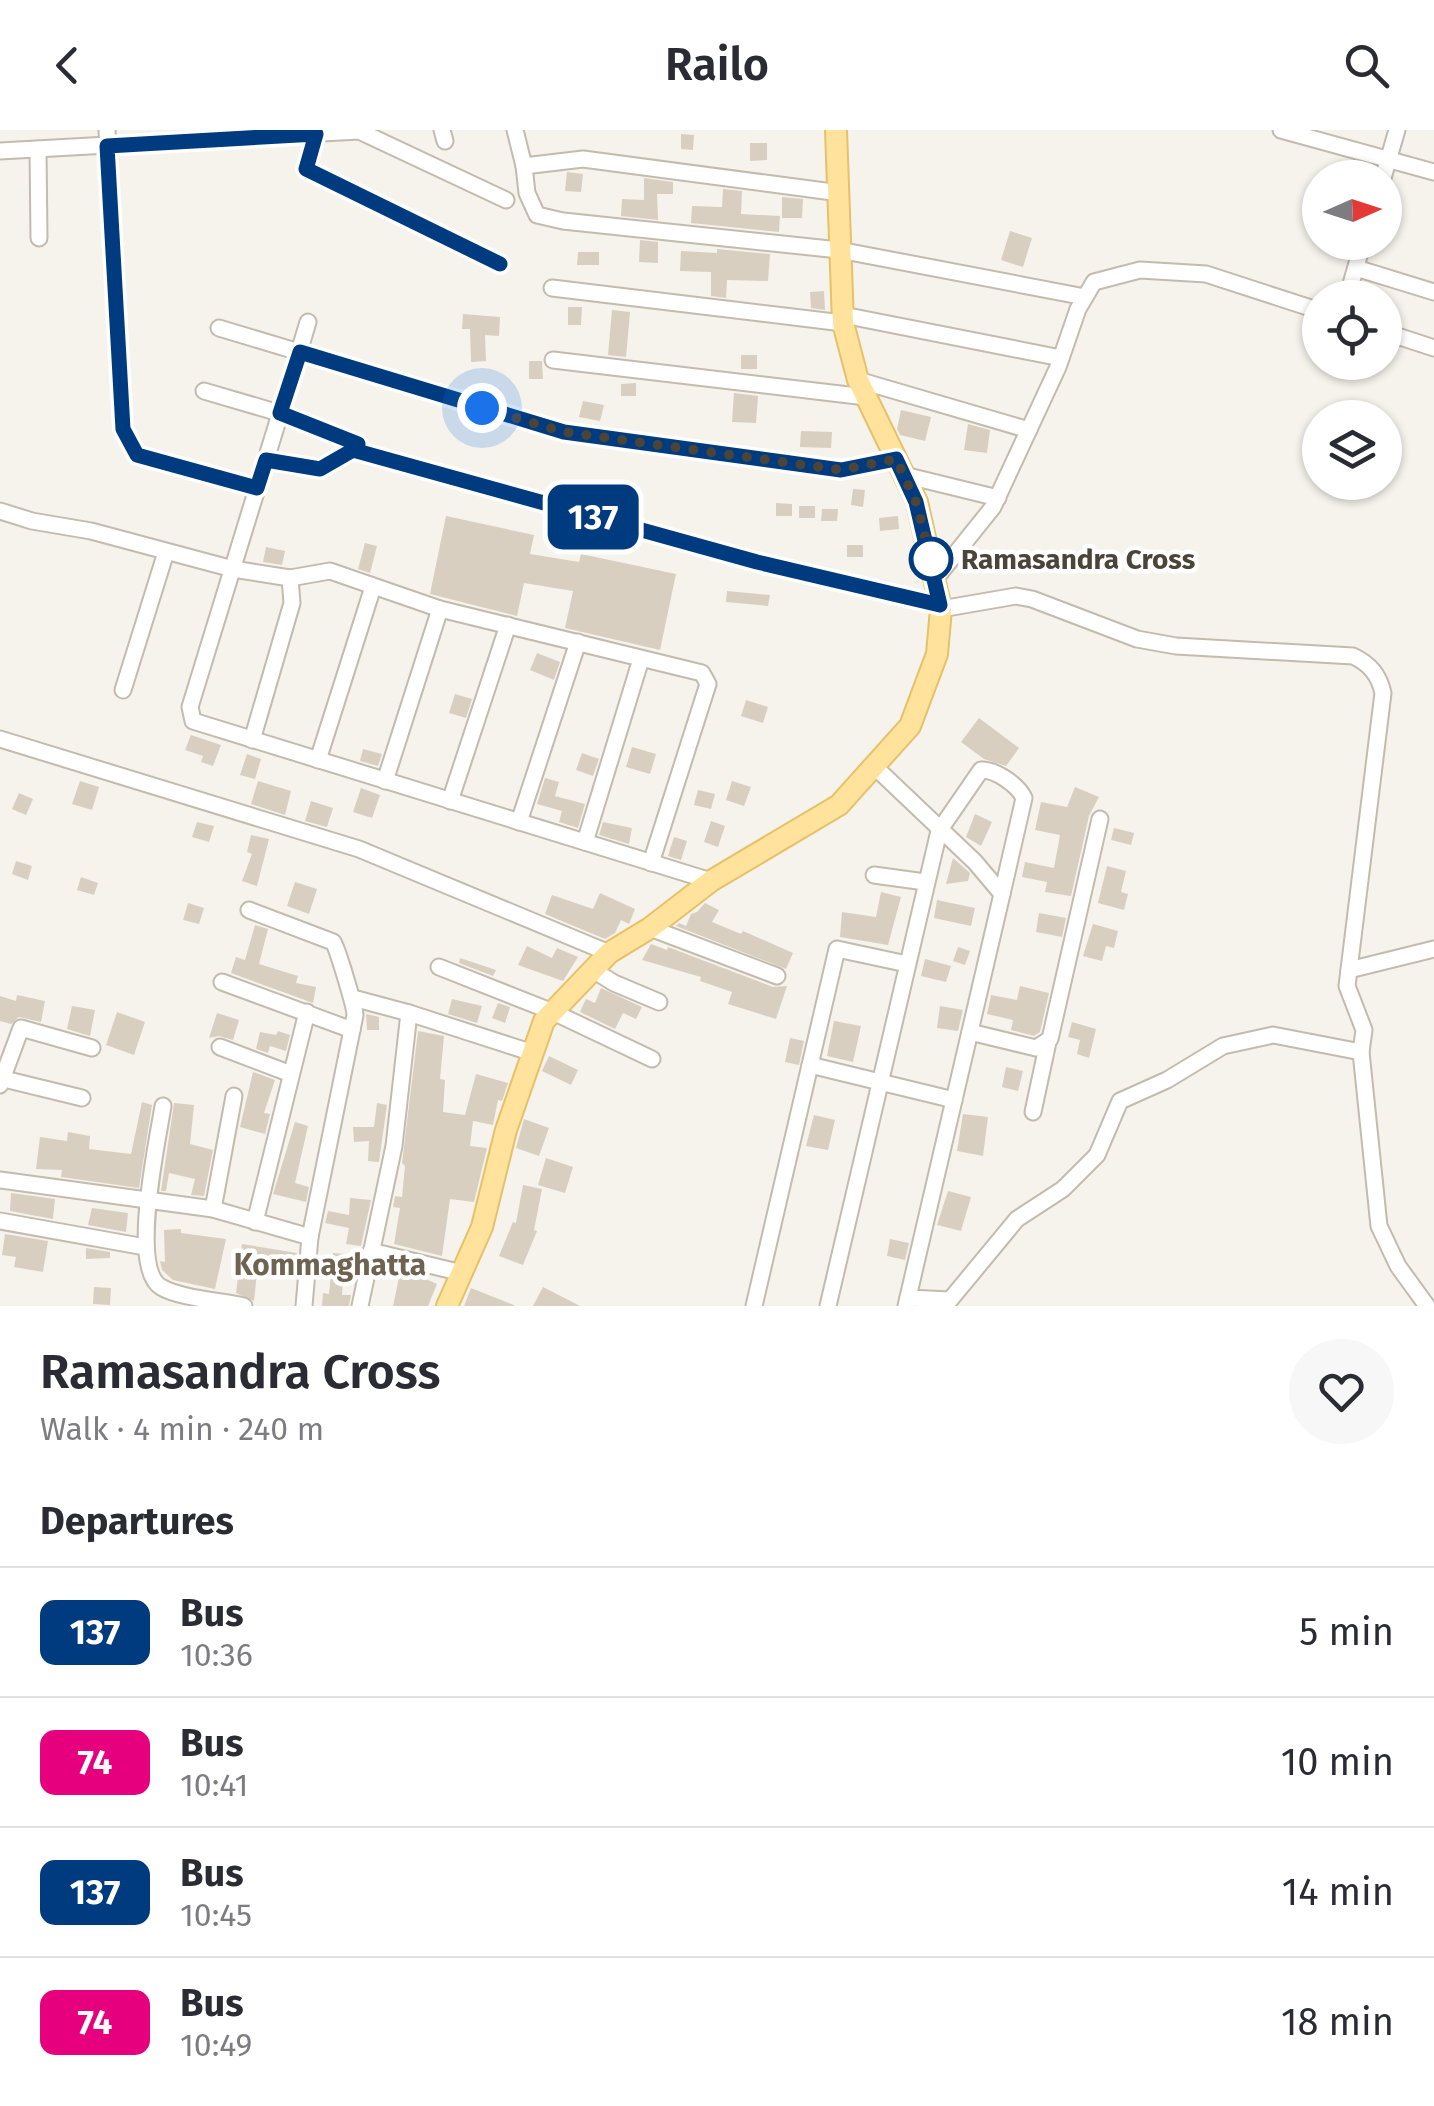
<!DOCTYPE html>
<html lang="en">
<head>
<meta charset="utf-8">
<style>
  :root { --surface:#fff; --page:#f7f7f7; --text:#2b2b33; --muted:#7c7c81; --line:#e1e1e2 }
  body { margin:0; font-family:"Fira Sans",sans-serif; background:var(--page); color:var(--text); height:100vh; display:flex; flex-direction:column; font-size:38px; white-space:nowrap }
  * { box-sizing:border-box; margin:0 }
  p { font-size:32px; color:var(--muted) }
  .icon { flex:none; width:55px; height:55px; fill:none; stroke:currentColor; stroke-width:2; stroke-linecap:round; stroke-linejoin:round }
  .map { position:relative; height:1176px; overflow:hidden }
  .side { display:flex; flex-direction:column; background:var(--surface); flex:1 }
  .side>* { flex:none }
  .badge { padding:0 20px; border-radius:15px; font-size:35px; line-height:65px }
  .needle { width:65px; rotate:87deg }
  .fabs { position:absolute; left:1302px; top:30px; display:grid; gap:20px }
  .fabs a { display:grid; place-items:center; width:100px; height:100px; border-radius:50%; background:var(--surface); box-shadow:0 2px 8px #0004; font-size:50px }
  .you { position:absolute; width:50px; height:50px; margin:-25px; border:8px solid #fff; border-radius:50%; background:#1a73e8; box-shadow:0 0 0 15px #1a73e833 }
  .map>.badge { position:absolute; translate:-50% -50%; box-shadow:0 0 0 5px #fff }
  h2 { padding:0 40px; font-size:38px; line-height:90px }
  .round { display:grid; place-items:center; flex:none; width:105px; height:105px; border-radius:52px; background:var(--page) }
  .summary { display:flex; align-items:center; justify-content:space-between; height:170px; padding:0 40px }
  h1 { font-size:48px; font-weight:600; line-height:75px }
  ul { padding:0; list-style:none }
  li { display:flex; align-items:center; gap:30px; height:130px; padding:0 40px; border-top:2px solid var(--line) }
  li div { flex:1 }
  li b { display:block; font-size:38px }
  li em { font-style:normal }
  li .badge { min-width:110px; font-weight:700; text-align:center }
  header { display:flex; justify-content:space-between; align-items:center; height:130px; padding:0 40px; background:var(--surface); font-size:45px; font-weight:600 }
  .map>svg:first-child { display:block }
  .building { fill:#d8cfc1 }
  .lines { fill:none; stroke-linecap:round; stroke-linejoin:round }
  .minor-casing { stroke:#c2bbae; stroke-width:19 }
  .major-casing { stroke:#e6c16a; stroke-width:24 }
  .minor { stroke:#fff; stroke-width:15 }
  .major { stroke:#ffe39c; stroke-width:20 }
  .line-casing { stroke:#fff; stroke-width:22 }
  .line { stroke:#003b80; stroke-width:15 }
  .walk { stroke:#4b4439; stroke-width:10; stroke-dasharray:0 18 }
  .stop-dot { fill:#fff; stroke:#003b80; stroke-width:5 }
  .labels { text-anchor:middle; stroke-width:9; stroke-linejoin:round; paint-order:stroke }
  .stop-label { font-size:28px; font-weight:bold; fill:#4b4439; stroke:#fff; text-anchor:start }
  .neighbourhood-label { font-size:30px; font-weight:bold; fill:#6e6250; stroke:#fff }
</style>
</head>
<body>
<header><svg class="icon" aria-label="back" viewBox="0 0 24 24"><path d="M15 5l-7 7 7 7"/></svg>Railo<svg class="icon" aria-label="search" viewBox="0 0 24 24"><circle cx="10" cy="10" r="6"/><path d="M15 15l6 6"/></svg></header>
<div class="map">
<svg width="1434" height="1176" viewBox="0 0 1434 1176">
  <rect width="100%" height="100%" fill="#f6f3ec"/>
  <g class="building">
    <path d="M681 4 694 5 693 20 681 19Z"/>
    <path d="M750 13H767V30L750 31Z"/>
    <path d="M567 42 583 44 581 62 565 61Z"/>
    <path d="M644 48 673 52V64H657L658 90 621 86 622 69 644 70Z"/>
    <path d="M723 59 742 61 741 84 780 86 779 102 691 93 692 76 722 77Z"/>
    <path d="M782 67 803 69 802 88H782Z"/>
    <path d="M1010 101 1032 108 1023 137 1001 130Z"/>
    <path d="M640 110 658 112V133L639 132Z"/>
    <path d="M717 119 770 124 768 151 727 150 726 168 711 166V142L680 141 681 121 717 123Z"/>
    <path d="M578 122H599V135H577Z"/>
    <path d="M824 161 825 180 811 178 810 162Z"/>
    <path d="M568 177H582L581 195H568Z"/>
    <path d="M612 180 630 182 626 227 608 225Z"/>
    <path d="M463 184 500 187 499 206 485 205 486 231 471 232 470 199H462Z"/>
    <rect x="741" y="225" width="16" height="14"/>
    <path d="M529 231H542L543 249H529Z"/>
    <path d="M636 253V266H621V254Z"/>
    <path d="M734 263 758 266 756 293 732 292Z"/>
    <path d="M583 271 604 275 600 291 579 287Z"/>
    <path d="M901 280 931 287 925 311 900 305 897 299Z"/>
    <path d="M968 294 990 300 987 323 964 320Z"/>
    <path d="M801 301 832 302 831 318 800 317Z"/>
    <path d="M853 359 865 360 863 377 851 375Z"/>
    <path d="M776 373 792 374V386H776Z"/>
    <rect x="799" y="376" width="16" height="12"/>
    <path d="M822 379H838L837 391H821Z"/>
    <path d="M446 386 534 405 530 424 579 432 581 424 676 444 660 520 565 498 573 461 524 453 517 486 430 464Z"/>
    <path d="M898 386 899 399 880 401 879 388Z"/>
    <path d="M365 413 377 416 370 443 358 439Z"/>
    <rect x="847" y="415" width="16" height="12"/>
    <path d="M266 417 285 421 282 435 263 432Z"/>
    <path d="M727 461 770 465 768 476 726 472Z"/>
    <path d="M537 523 560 532 554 550 530 540Z"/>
    <path d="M455 564 472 569 466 588 449 583Z"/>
    <path d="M746 570 768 577 763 593 741 586Z"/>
    <path d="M979 588 1019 618 1006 636 984 629 961 612Z"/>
    <path d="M191 605 221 615 213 636 201 632 203 626 185 620Z"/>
    <path d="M632 617 656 624 650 644 626 637Z"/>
    <path d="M363 619 382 624 378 636 360 631Z"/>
    <path d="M582 623 599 629 593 646 576 640Z"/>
    <path d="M247 624 261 629 255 649 240 645Z"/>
    <path d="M545 648 559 652 555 666 585 674 578 698 559 692 562 681 537 674Z"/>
    <path d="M80 651 99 657 92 680 72 674Z"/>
    <path d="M258 651 291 661 285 685 251 674Z"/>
    <path d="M732 651 751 657 744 676 726 670Z"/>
    <path d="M1075 657 1099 667 1089 686 1071 766 1045 762 1047 752 1022 747 1025 732 1054 738 1060 705 1035 700 1041 672 1067 677Z"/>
    <path d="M361 658 380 665 372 688 353 682Z"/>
    <path d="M698 660 715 664 711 679 694 675Z"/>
    <path d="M19 663 33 669 26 685 12 679Z"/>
    <path d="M311 671 333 678 327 697 305 691Z"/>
    <path d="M975 684 992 692 981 716 966 707Z"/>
    <path d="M711 691 725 696 718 717 704 712Z"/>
    <path d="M197 692 214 696 209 712 192 707Z"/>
    <path d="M603 692 632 698 629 714 599 705Z"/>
    <path d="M1114 698 1134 703 1131 715 1111 710Z"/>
    <path d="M251 705 269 709 257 756 242 751 252 724 247 722Z"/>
    <path d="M674 707 687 711 681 730 668 726Z"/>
    <path d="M953 728 970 743 968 751 946 754Z"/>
    <path d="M16 731 32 736 28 750 12 744Z"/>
    <path d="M1107 736 1126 741 1121 762 1128 764 1124 780 1098 773Z"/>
    <path d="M81 747 98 753 94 765 77 760Z"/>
    <path d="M295 752 317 759 309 784 287 776Z"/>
    <path d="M881 762 901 767 888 815 840 807 842 782 876 787Z"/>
    <path d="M600 763 635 779 629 794 621 790 615 803 605 809 545 784 552 765 593 779Z"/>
    <path d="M937 770 975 778 971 796 934 788Z"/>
    <path d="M188 773 204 778 199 794 183 790Z"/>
    <path d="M705 773 719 780 712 792 741 804 743 801 793 823 786 839 676 796 679 793 686 796 691 784 697 782Z"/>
    <path d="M1039 783 1066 788 1062 807 1036 802Z"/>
    <path d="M1093 794 1118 801 1114 818 1106 816 1102 831 1083 826Z"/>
    <path d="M255 795 268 799 259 834 298 846 296 853 316 857 313 873 231 843 236 827 245 830Z"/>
    <path d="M651 814 667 820 668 817 773 857 787 856 776 889 728 874 732 862 700 851 701 847 642 830Z"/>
    <path d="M527 816 552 828 557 818 578 827 563 851 518 835Z"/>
    <path d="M958 817 970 821 965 835 953 831Z"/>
    <path d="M460 828 496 840 493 846 459 833Z"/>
    <path d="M925 829 951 836 946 852 921 846Z"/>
    <path d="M1020 856 1049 863 1040 902 1034 906 1011 900 1013 890 987 884 991 865 1017 870Z"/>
    <path d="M601 858 642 877 636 889 623 883 615 899 580 882 586 869 595 873Z"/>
    <path d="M17 865 45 871 41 892 19 887 11 894 0 891V866L16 871Z"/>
    <path d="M452 869 482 876 477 893 448 884Z"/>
    <path d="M498 873 510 877 505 893 492 888Z"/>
    <path d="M72 876 95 880 90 906 67 899Z"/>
    <path d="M940 876 963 880 958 901 937 898Z"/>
    <path d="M117 882 145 892 134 925 106 915Z"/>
    <path d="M217 883 239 890 233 910 219 906 209 908Z"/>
    <path d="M366 884 379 887V900H367Z"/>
    <path d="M834 891 861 896 853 932 827 926Z"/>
    <path d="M1072 892 1096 899 1089 928 1077 924 1080 910 1068 907Z"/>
    <path d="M278 901 290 905 286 921 270 916 268 923 256 919 260 902 276 905Z"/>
    <path d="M418 901 444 906 440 949 445 950 443 982 465 985 476 944 508 953 502 971 498 970 493 995 473 991 470 1016 487 1018 474 1072 450 1069 442 1126 394 1114 400 1078 393 1077 395 1066 402 1067 405 1036 402 1033Z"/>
    <path d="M790 908 804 911 799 935 785 932Z"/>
    <path d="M549 926 578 940 571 955 542 941Z"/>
    <path d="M1006 937 1023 941 1018 961 1002 957Z"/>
    <path d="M253 942 275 950 264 983 270 984 265 1004 240 997Z"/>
    <path d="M142 972 152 975 139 1058 61 1047 62 1040 36 1039 40 1007 67 1011 68 1002 90 1006 89 1019 131 1024Z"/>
    <path d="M174 973 194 975 190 1014 213 1020 204 1066 191 1065 195 1049 169 1043 166 1061H161Z"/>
    <path d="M377 973 387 975 379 1032 368 1031 369 1011 354 1012 353 997H374Z"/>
    <path d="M963 984 988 987 983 1026 957 1021Z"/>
    <path d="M814 985 835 990 828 1020 806 1016Z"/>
    <path d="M524 989 549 998 539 1026 516 1018Z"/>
    <path d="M295 992 308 996 295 1053 309 1057 306 1072 273 1064Z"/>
    <path d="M546 1028 573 1037 565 1063 538 1055Z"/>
    <path d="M523 1055 542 1059 534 1100 537 1101 523 1135 499 1126 513 1092 516 1093Z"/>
    <path d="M948 1061 971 1067 961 1101 937 1095Z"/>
    <path d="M11 1063 55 1069 53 1089 10 1081Z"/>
    <path d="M350 1068 371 1070 361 1116 346 1114 349 1098 325 1093 328 1081 349 1085Z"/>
    <path d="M92 1078 128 1083 126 1102 88 1095Z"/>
    <path d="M181 1099V1103L226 1109 215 1159 173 1150 162 1140 160 1131 165 1132 164 1100Z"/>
    <path d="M5 1104 48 1111 43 1142 14 1137 16 1127 2 1125Z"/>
    <path d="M890 1109 909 1113 905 1130 887 1126Z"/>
    <path d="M242 1114 297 1123 296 1141 280 1140V1134L258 1133 254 1171 236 1163Z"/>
    <path d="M86 1118 110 1122V1128L86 1129Z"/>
    <path d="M333 1123 345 1124 342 1165H351L349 1176H322L323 1163 329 1164Z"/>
    <path d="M400 1143 419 1146 437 1154 428 1176H393Z"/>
    <path d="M94 1157 111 1158 110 1175 93 1174Z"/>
    <path d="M543 1157 580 1176H533Z"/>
    <path d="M471 1158 514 1175V1176H464Z"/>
  </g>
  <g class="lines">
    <defs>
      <g id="minor">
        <path d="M107 0 123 299 137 325 257 358"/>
        <path d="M442 0 445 11"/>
        <path d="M515 0 524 36 583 29 840 63"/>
        <path d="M1281 0 1434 42"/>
        <path d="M316 3 305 39 500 134"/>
        <path d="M38 19 39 108"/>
        <path d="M0 21 359 1 506 70"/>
        <path d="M524 36 527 63 537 85 563 91 839 120 1085 167"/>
        <path d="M1383 48 1397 0"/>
        <path d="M1356 138 1434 162"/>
        <path d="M552 158 843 193"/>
        <path d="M1347 168 1363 112"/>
        <path d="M843 185 1061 228"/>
        <path d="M219 198 299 222 308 192"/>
        <path d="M1385 202 1434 218"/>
        <path d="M553 230 866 267"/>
        <path d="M858 250 1029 300"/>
        <path d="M204 261 279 283 358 314C327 347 305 338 265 330"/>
        <path d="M353 320 757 432 940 475"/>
        <path d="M904 345 998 368"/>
        <path d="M0 381 32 391 91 401 233 439 290 448 330 441 440 479 702 543 708 554 651 733"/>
        <path d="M936 448 993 377 1058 237 1078 179 1094 152 1140 140 1206 144 1320 181"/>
        <path d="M941 479 1016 466 1032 469 1137 509 1176 516 1353 526C1370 534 1379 545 1383 563L1347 856 1364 900 1361 922 1379 1096 1398 1136 1427 1176"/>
        <path d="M123 560 166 422"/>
        <path d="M0 609 359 719 609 823"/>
        <path d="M252 610 292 473 290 448"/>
        <path d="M318 630 373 457"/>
        <path d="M874 636 975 732 1002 764 906 1176"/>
        <path d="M385 651 440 479"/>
        <path d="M450 671 508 495"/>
        <path d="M519 692 578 512"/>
        <path d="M585 712 641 529"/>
        <path d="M874 745 925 752"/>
        <path d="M711 751 193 591 190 577 299 222 564 302 841 340 896 329"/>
        <path d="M249 780 333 812C337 817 355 877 355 885L310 1107"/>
        <path d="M650 798 777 846"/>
        <path d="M439 837 553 882 652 929"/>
        <path d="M593 840 614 853 659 872"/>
        <path d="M1349 840 1434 819"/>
        <path d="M222 852 352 900"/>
        <path d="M353 868 409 883"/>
        <path d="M970 902 1036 918 1050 909 1100 689"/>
        <path d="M220 917 291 944"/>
        <path d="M810 935 954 970"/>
        <path d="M0 948 82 968"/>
        <path d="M0 955 21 898 92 918"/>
        <path d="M163 976C158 1009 129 1138 161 1157 179 1168 222 1171 244 1176"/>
        <path d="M1033 982 1048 912"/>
        <path d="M0 1050 213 1079 310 1107 304 1176"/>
        <path d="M213 1079 234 966"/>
        <path d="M0 1091 145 1117"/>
        <path d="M255 1092 307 882"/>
        <path d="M371 1121 462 1143"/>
        <path d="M908 1168 950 1170 1017 1089 1063 1059 1097 1025 1120 971 1167 950 1223 916 1273 905 1361 922"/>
        <path d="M360 1176 394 1016 409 883 533 923"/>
        <path d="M754 1176 837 819 907 834"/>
        <path d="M828 1176 939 701 981 640C995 639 1018 655 1024 668L1002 764"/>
      </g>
      <path id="major" d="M447 1176 482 1097 506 1000 544 891 609 823 650 798 711 751 839 675 910 596 937 524 941 479 917 372 858 250 843 193 836 0"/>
    </defs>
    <use href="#minor" class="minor-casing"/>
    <use href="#major" class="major-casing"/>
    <use href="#minor" class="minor"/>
    <use href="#major" class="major"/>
  </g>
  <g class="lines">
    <defs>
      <path id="line" d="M358 314 280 283 300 222 564 302 841 340 896 329 916 372 940 475 757 432 353 320 320 339 266 330 257 358 137 325 123 299 107 16 316 4 306 39 500 134"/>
    </defs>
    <use href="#line" class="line-casing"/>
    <use href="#line" class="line"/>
    <path class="walk" d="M482 278 564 302 841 340 896 329 916 372 931 429"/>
  </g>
  <circle class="stop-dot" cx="931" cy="429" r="20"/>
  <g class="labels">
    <g class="stop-label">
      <text x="961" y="439">Ramasandra Cross</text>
    </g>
    <g class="neighbourhood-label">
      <text x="330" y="1145">Kommaghatta</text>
    </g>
  </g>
</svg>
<div class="fabs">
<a><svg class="needle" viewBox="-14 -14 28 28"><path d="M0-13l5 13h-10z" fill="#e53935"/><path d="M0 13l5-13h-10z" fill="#7c7c81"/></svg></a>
<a><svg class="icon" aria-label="locate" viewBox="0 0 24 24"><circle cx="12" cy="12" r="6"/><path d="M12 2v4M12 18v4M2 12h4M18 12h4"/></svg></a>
<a><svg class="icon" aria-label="layers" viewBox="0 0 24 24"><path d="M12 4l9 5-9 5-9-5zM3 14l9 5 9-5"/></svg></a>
</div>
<div class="you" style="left:482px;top:278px"></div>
<b class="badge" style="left:593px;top:387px;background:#003b80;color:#fff">137</b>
</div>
<section class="side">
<div class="summary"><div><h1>Ramasandra Cross</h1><p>Walk · 4 min · 240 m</p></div><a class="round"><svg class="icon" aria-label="heart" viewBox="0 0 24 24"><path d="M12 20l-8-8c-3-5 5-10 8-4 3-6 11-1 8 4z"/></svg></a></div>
<h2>Departures</h2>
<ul>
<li><span class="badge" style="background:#003b80;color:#fff">137</span><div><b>Bus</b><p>10:36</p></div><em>5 min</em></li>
<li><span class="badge" style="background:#e6007e;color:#fff">74</span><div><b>Bus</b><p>10:41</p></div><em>10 min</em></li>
<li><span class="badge" style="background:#003b80;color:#fff">137</span><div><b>Bus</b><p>10:45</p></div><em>14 min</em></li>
<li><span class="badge" style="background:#e6007e;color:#fff">74</span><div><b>Bus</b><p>10:49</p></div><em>18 min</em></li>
</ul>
</section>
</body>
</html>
